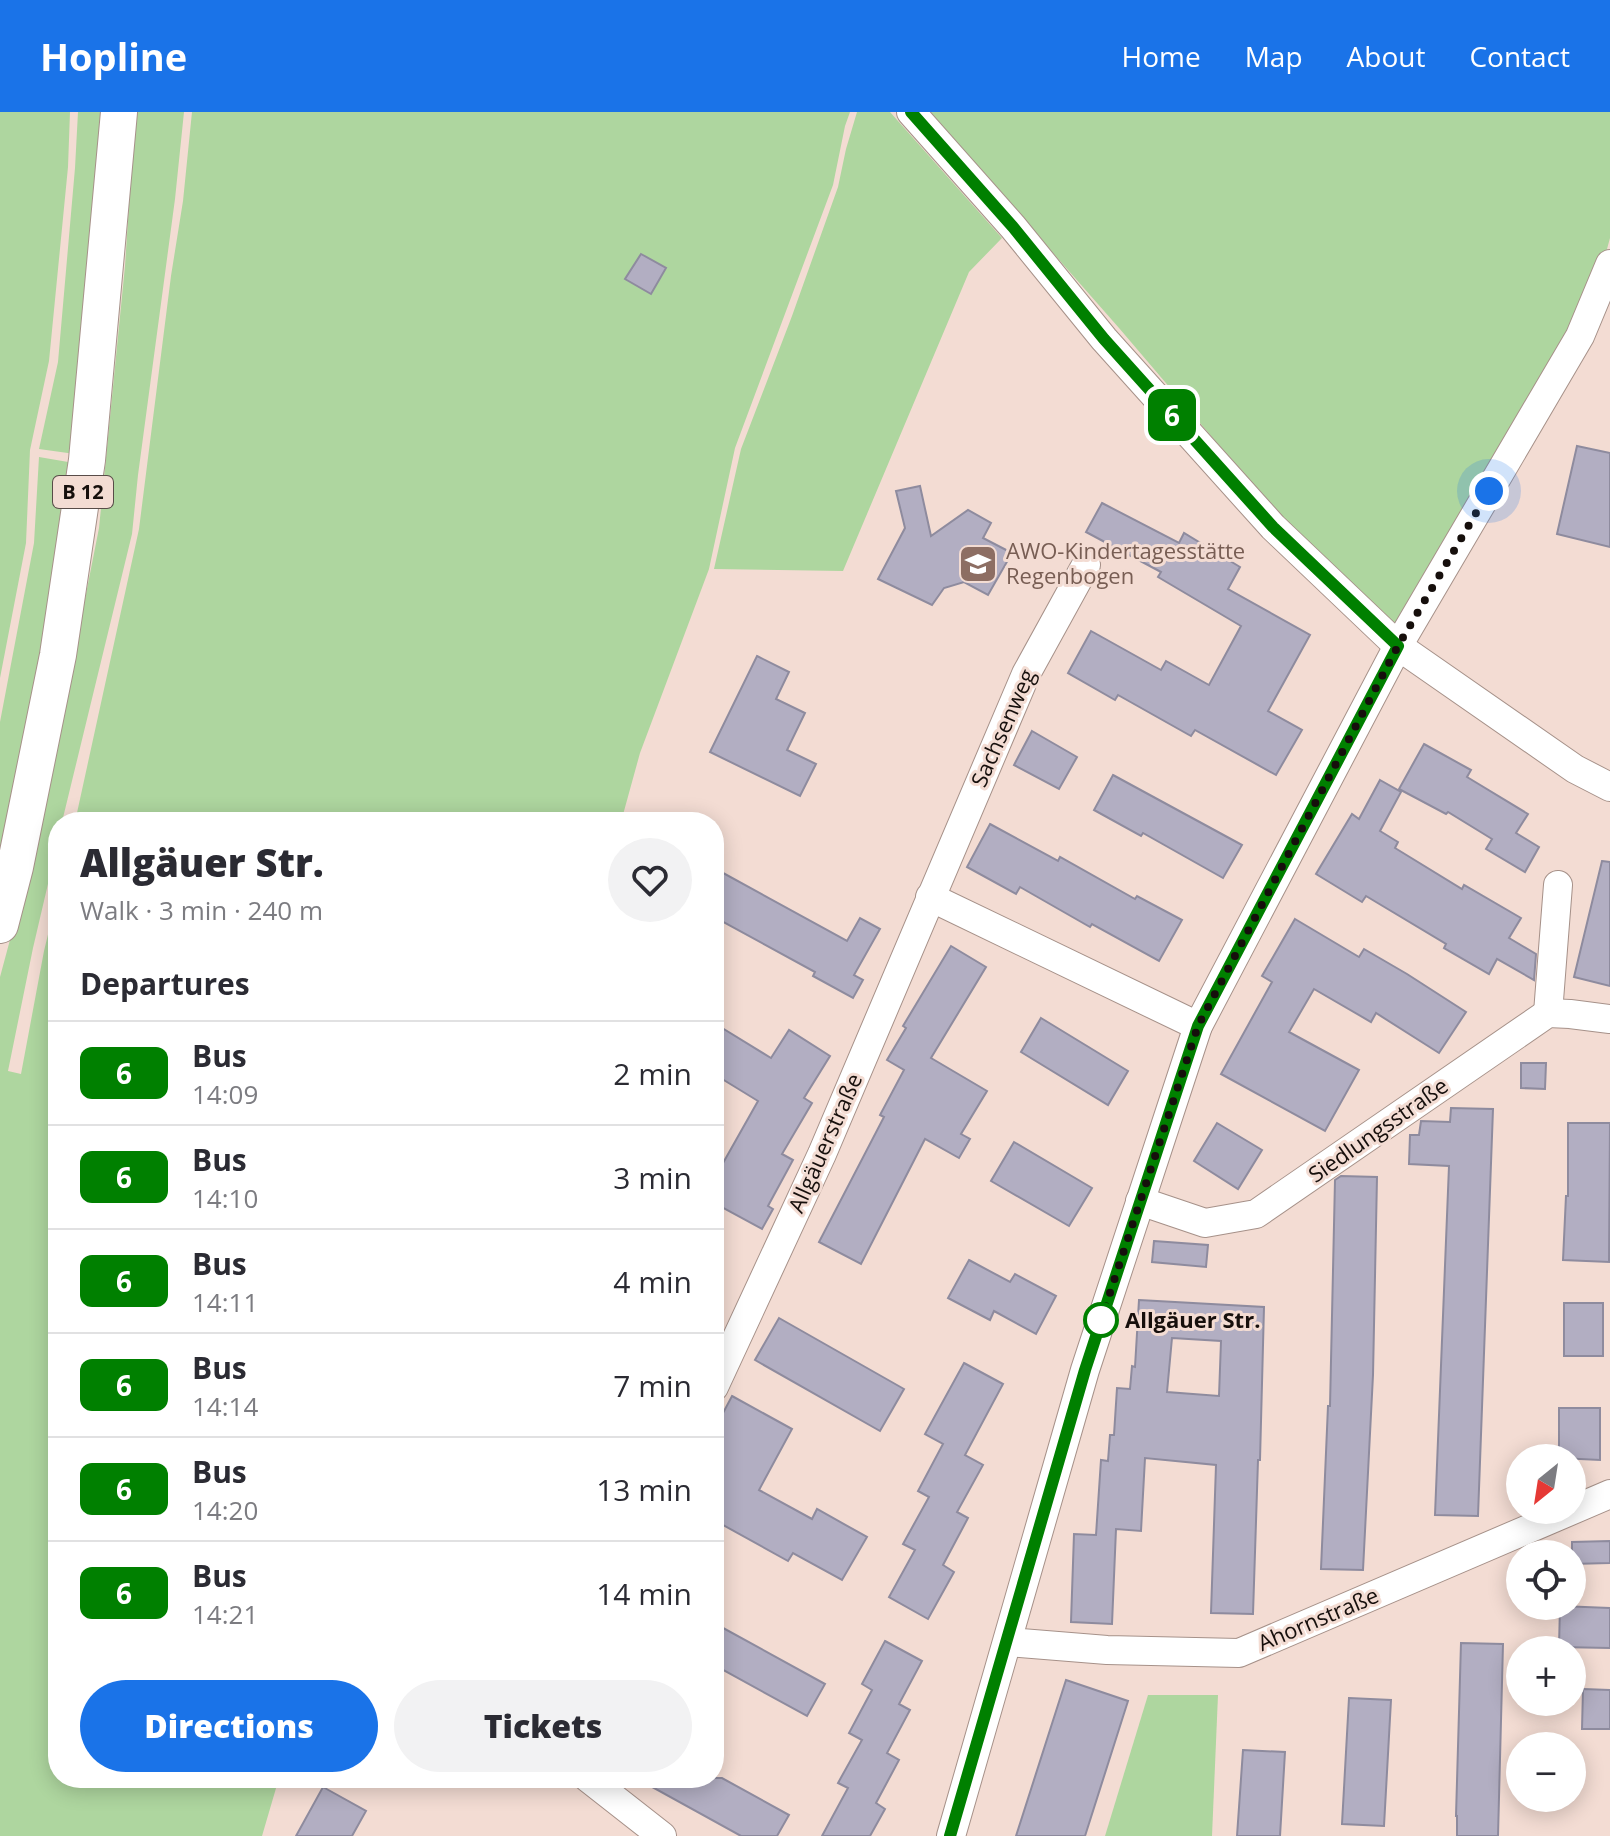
<!DOCTYPE html>
<html lang="en">
<head>
<meta charset="utf-8">
<style>
  :root { --surface:#fff; --page:#f2f2f3; --text:#2b2b33; --muted:#7c7c81; --line:#e1e1e2; --accent:#1a73e8 }
  body { margin:0; font-family:"Open Sans",sans-serif; background:var(--page); color:var(--text); height:100vh; display:flex; flex-direction:column; font-size:30px; white-space:nowrap }
  * { box-sizing:border-box; margin:0 }
  p { font-size:26px; color:var(--muted) }
  .icon { flex:none; width:44px; height:44px; fill:none; stroke:currentColor; stroke-width:2; stroke-linecap:round; stroke-linejoin:round }
  .map { position:relative; flex:1; overflow:hidden }
  .panel { position:absolute; left:48px; top:700px; width:676px; height:976px; display:flex; flex-direction:column; background:var(--surface); border-radius:32px; box-shadow:0 4px 20px #0003 }
  .panel>* { flex:none }
  .badge { padding:0 16px; border-radius:12px; font-size:28px; line-height:52px }
  .needle { width:52px; rotate:210deg }
  .fabs { position:absolute; left:1506px; top:1332px; display:grid; gap:16px }
  .fabs a { display:grid; place-items:center; width:80px; height:80px; border-radius:50%; background:var(--surface); box-shadow:0 4px 20px #0003; font-size:40px }
  .you { position:absolute; width:40px; height:40px; margin:-20px; border:6px solid #fff; border-radius:50%; background:#1a73e8; box-shadow:0 0 0 12px #1a73e833 }
  .map>.badge { position:absolute; translate:-50% -50%; box-shadow:0 0 0 4px #fff }
  h2 { padding:0 32px; font-size:30px; line-height:72px }
  .round { display:grid; place-items:center; flex:none; width:84px; height:84px; border-radius:42px; background:var(--page) }
  .summary { display:flex; align-items:center; justify-content:space-between; height:136px; padding:0 32px }
  h1 { font-size:38px; font-weight:800; line-height:60px }
  .cta { display:flex; gap:16px; margin-top:auto; padding:16px 32px }
  .cta a { flex:1; height:92px; border-radius:48px; background:var(--accent); color:#fff; font-size:32px; font-weight:800; line-height:92px; text-align:center }
  .cta a+a { background:var(--page); color:var(--text) }
  ul { padding:0; list-style:none }
  li { display:flex; align-items:center; gap:24px; height:104px; padding:0 32px; border-top:2px solid var(--line) }
  li div { flex:1 }
  li b { display:block; font-size:30px }
  li em { font-style:normal }
  li .badge { min-width:88px; font-weight:700; text-align:center }
  header { display:flex; align-items:center; gap:48px; box-sizing:border-box; height:112px; padding:0 40px; background:var(--accent); color:#fff }
  header strong { font-size:38px }
  nav { display:flex; gap:44px; margin-inline-start:auto; font-size:28px }
  .map>svg:first-child { display:block }
  .green { fill:#aed69f }
  .building { fill:#b2aec2; stroke:#8e8b9e; stroke-width:2; fill-rule:evenodd }
  .lines { fill:none; stroke-linecap:round; stroke-linejoin:round }
  .minor-casing { stroke:#a69189; stroke-width:30 }
  .major-casing { stroke:#a69189; stroke-width:38 }
  .minor { stroke:#fff; stroke-width:28 }
  .major { stroke:#fff; stroke-width:36 }
  .line-casing { stroke:#fff; stroke-width:18 }
  .line { stroke:#008000; stroke-width:12 }
  .walk { stroke:#160f0c; stroke-width:8; stroke-dasharray:0 14.4 }
  .stop-dot { fill:#fff; stroke:#008000; stroke-width:4 }
  .labels { text-anchor:middle; stroke-width:6; stroke-linejoin:round; paint-order:stroke }
  .shield { fill:#f3dcd3; stroke:#584c48; stroke-width:2 }
  .shield-label { font-size:20px; font-weight:bold; fill:#160f0c }
  .education-label { font-size:22px; fill:#785e54; stroke:#f3dcd3; text-anchor:start }
  .street-label { font-size:22px; fill:#160f0c; stroke:#f3dcd3 }
  .stop-label { font-size:22px; font-weight:bold; fill:#160f0c; stroke:#f3dcd3; text-anchor:start }
</style>
</head>
<body>
<header>
<strong>Hopline</strong>
<nav><a>Home</a><a>Map</a><a>About</a><a>Contact</a></nav>
</header>
<div class="map">
<svg width="1610" height="1724" viewBox="0 0 1610 1724">
  <rect width="100%" height="100%" fill="#f3dcd3"/>
  <g class="green">
    <path d="M0 0H70L68 55 49 249 30 338 26 431 0 566Z"/>
    <path d="M78 0H104L75 342 39 337 58 250 75 56Z"/>
    <path d="M135 0H184L175 87 138 363 132 422 62 710H58V729L33 836 8 959 21 962 44 839 58 781V1666H279L262 1724H0V865L39 720 99 416 125 154Z"/>
    <path d="M192 0H850L845 14 833 73 735 336 709 457 640 641 621 710H75L139 417 171 164 183 89Z"/>
    <path d="M857 0H890L1002 126 969 160 843 459 714 457 741 337 792 204 838 75 846 37Z"/>
    <path d="M929 0H1610V126L1607 137 1571 220 1400 522 1281 406 1119 216Z"/>
    <path d="M39 345 74 351 45 540 0 748V610L34 431Z"/>
    <path d="M1148 1583H1218L1212 1724H1105Z"/>
  </g>
  <g class="building">
    <path d="M641 142 666 156 651 182 625 167Z"/>
    <path d="M1577 334 1610 341V435L1557 422Z"/>
    <path d="M920 374 931 424 968 398 991 411 983 426 1012 441 988 483 964 470 944 476 932 493 878 467 905 416 896 379Z"/>
    <path d="M1102 391 1179 431 1184 421 1240 455 1228 477 1310 523 1268 599 1302 618 1276 663 1195 618 1191 624 1118 583 1115 588 1068 561 1091 519 1161 558 1166 549 1209 573 1241 514 1158 465 1161 460 1086 420Z"/>
    <path d="M757 544 789 560 776 587 805 601 787 638 816 652 800 684 710 640Z"/>
    <path d="M1032 619 1077 645 1059 677 1014 653Z"/>
    <path d="M1424 632 1471 658 1467 665 1528 702 1516 721 1539 735 1525 760 1486 737 1492 727 1448 700 1446 702 1399 677Z"/>
    <path d="M1113 663 1242 733 1223 766 1143 721 1141 724 1094 698Z"/>
    <path d="M1380 668 1401 680 1380 719 1398 730 1395 736 1462 777 1464 773 1521 806 1509 826 1536 842 1534 868 1497 847 1489 862 1444 836 1446 832 1366 784 1362 790 1316 762 1352 702 1359 707Z"/>
    <path d="M990 712 1058 749 1060 745 1135 787 1137 784 1182 808 1159 849 1092 812 1090 815 1020 775 1016 782 967 755Z"/>
    <path d="M1602 749 1610 750V874L1574 865Z"/>
    <path d="M714 756 847 829 860 806 880 817 854 863 863 868 853 886 813 864 815 860 714 805Z"/>
    <path d="M1295 807 1359 845 1364 837 1407 862 1466 900 1439 941 1376 901 1371 910 1314 877 1289 920 1359 958 1325 1019 1221 962 1272 870 1262 864Z"/>
    <path d="M951 834 986 855 931 946 987 979 961 1022 970 1027 959 1046 925 1027 861 1152 819 1130 884 1005 880 1003 904 958 887 948 906 916 903 914Z"/>
    <path d="M1041 906 1128 959 1108 993 1021 940Z"/>
    <path d="M714 911 771 946 789 918 830 944 804 986 812 991 782 1042 793 1048 768 1094 773 1097 762 1117 714 1091V1067L758 989 714 962Z"/>
    <path d="M1521 951H1546L1545 977 1521 976Z"/>
    <path d="M1451 996 1493 997 1478 1404 1435 1403 1449 1054 1409 1052 1410 1023H1419L1421 1009 1450 1010Z"/>
    <path d="M1217 1011 1262 1038 1238 1077 1194 1049Z"/>
    <path d="M1568 1011H1610L1609 1150 1563 1148 1566 1084H1568Z"/>
    <path d="M1014 1030 1092 1076 1069 1114 991 1069Z"/>
    <path d="M1341 1064 1377 1065 1373 1263 1363 1458 1321 1457 1328 1294H1330L1335 1068Z"/>
    <path d="M1154 1129 1208 1133 1206 1155 1152 1150Z"/>
    <path d="M969 1148 1010 1170 1015 1162 1056 1184 1036 1222 994 1199 990 1208 948 1186Z"/>
    <path d="M1139 1188 1264 1195 1260 1348H1258L1253 1502 1211 1501 1216 1353 1145 1346 1141 1419 1116 1417 1112 1512 1071 1510 1074 1422 1096 1423 1101 1348 1108 1349 1110 1323H1114L1117 1276 1130 1277 1132 1254 1135 1255ZM1172 1226 1221 1229 1219 1284 1167 1280Z"/>
    <rect x="1564" y="1191" width="39" height="53"/>
    <path d="M779 1206 904 1277 880 1319 755 1248Z"/>
    <path d="M964 1251 1003 1272 965 1343 983 1353 957 1400 968 1406 943 1453 954 1460 928 1507 889 1485 915 1438 903 1432 929 1385 918 1379 943 1332 925 1322Z"/>
    <path d="M732 1284 792 1317 759 1378 812 1407 817 1397 867 1425 842 1468 793 1441 788 1449 714 1408V1318Z"/>
    <path d="M1559 1296H1600V1348L1559 1346Z"/>
    <path d="M1610 1429V1451L1572 1452V1430Z"/>
    <path d="M1560 1494 1610 1496V1536L1559 1535Z"/>
    <path d="M714 1511 825 1572 807 1604 714 1553Z"/>
    <path d="M885 1529 922 1549 899 1592 910 1598 887 1641 899 1648 876 1691 885 1697 870 1724H822L848 1676 838 1671 862 1628 849 1621 872 1578 862 1572Z"/>
    <path d="M1461 1531 1503 1532 1498 1724H1457V1704H1456Z"/>
    <path d="M1066 1568 1128 1589 1085 1724H1016Z"/>
    <path d="M1583 1577 1610 1578V1617H1582Z"/>
    <path d="M1349 1586 1391 1588 1384 1714 1342 1712Z"/>
    <path d="M1243 1638 1285 1640 1280 1724H1237Z"/>
    <path d="M636 1666H722L789 1703 777 1724H741Z"/>
    <path d="M323 1675 366 1699 352 1724H296Z"/>
  </g>
  <g class="lines">
    <defs>
      <g id="minor">
        <path d="M911 0 1013 115 1104 227 1273 415 1398 534 1575 657 1610 675"/>
        <path d="M930 785 1198 914"/>
        <path d="M1548 901 1558 773"/>
        <path d="M1140 1089 1205 1111 1256 1102 1548 901 1570 902 1610 907"/>
        <path d="M714 1275 822 1042 1026 562 1086 453"/>
        <path d="M1008 1530 1107 1538 1239 1541 1610 1382"/>
        <path d="M588 1666 662 1724"/>
        <path d="M951 1724 1085 1258 1198 914 1398 534 1580 224 1610 152"/>
      </g>
      <path id="major" d="M0 813 15 755 58 543 87 348 119 0"/>
    </defs>
    <use href="#minor" class="minor-casing"/>
    <use href="#major" class="major-casing"/>
    <use href="#minor" class="minor"/>
    <use href="#major" class="major"/>
  </g>
  <g class="lines">
    <defs>
      <path id="line" d="M911 0 1013 115 1104 227 1273 415 1398 534 1198 914 1085 1258 950 1724"/>
    </defs>
    <use href="#line" class="line-casing"/>
    <use href="#line" class="line"/>
    <path class="walk" d="M1101 1208 1198 914 1398 534 1489 379"/>
  </g>
  <defs>
    <symbol id="school-square" viewBox="-11 -11 22 22"><rect x="-9" y="-9" width="18" height="18" rx="4" fill="#8d6e63" stroke="#f3dcd3"/><path d="M0-5L7-2L0 1L-7-2ZM-4 1L0 2.5L4 1V4Q0 6-4 4Z" fill="#fff"/></symbol>
  </defs>
  <g fill-rule="evenodd">
    <use href="#school-square" x="956" y="430" width="44" height="44"/>
  </g>
  <circle class="stop-dot" cx="1101" cy="1208" r="16"/>
  <g class="labels">
    <rect class="shield" x="53" y="364" width="60" height="32" rx="6"/>
    <g class="shield-label">
      <text x="83" y="387">B 12</text>
    </g>
    <g class="education-label">
      <text x="1006" y="447">AWO-Kindertagesstätte<tspan x="1006" dy="25">Regenbogen</tspan></text>
    </g>
    <g class="street-label">
      <text transform="translate(1003 616) rotate(-66)" y="8">Sachsenweg</text>
      <text transform="translate(1378 1018) rotate(-35)" y="8">Siedlungsstraße</text>
      <text transform="translate(825 1031) rotate(-66)" y="8">Allgäuerstraße</text>
      <text transform="translate(1318 1507) rotate(-23)" y="8">Ahornstraße</text>
    </g>
    <g class="stop-label">
      <text x="1125" y="1216">Allgäuer Str.</text>
    </g>
  </g>
</svg>
<div class="fabs">
<a><svg class="needle" viewBox="-14 -14 28 28"><path d="M0-13l5 13h-10z" fill="#e53935"/><path d="M0 13l5-13h-10z" fill="#7c7c81"/></svg></a>
<a><svg class="icon" aria-label="locate" viewBox="0 0 24 24"><circle cx="12" cy="12" r="6"/><path d="M12 2v4M12 18v4M2 12h4M18 12h4"/></svg></a>
<a>+</a>
<a>−</a>
</div>
<div class="you" style="left:1489px;top:379px"></div>
<b class="badge" style="left:1172px;top:303px;background:#008000;color:#fff">6</b>
<section class="panel">
<div class="summary"><div><h1>Allgäuer Str.</h1><p>Walk · 3 min · 240 m</p></div><a class="round"><svg class="icon" aria-label="heart" viewBox="0 0 24 24"><path d="M12 20l-8-8c-3-5 5-10 8-4 3-6 11-1 8 4z"/></svg></a></div>
<h2>Departures</h2>
<ul>
<li><span class="badge" style="background:#008000;color:#fff">6</span><div><b>Bus</b><p>14:09</p></div><em>2 min</em></li>
<li><span class="badge" style="background:#008000;color:#fff">6</span><div><b>Bus</b><p>14:10</p></div><em>3 min</em></li>
<li><span class="badge" style="background:#008000;color:#fff">6</span><div><b>Bus</b><p>14:11</p></div><em>4 min</em></li>
<li><span class="badge" style="background:#008000;color:#fff">6</span><div><b>Bus</b><p>14:14</p></div><em>7 min</em></li>
<li><span class="badge" style="background:#008000;color:#fff">6</span><div><b>Bus</b><p>14:20</p></div><em>13 min</em></li>
<li><span class="badge" style="background:#008000;color:#fff">6</span><div><b>Bus</b><p>14:21</p></div><em>14 min</em></li>
</ul>
<div class="cta"><a>Directions</a><a>Tickets</a></div>
</section>
</div>
</body>
</html>
